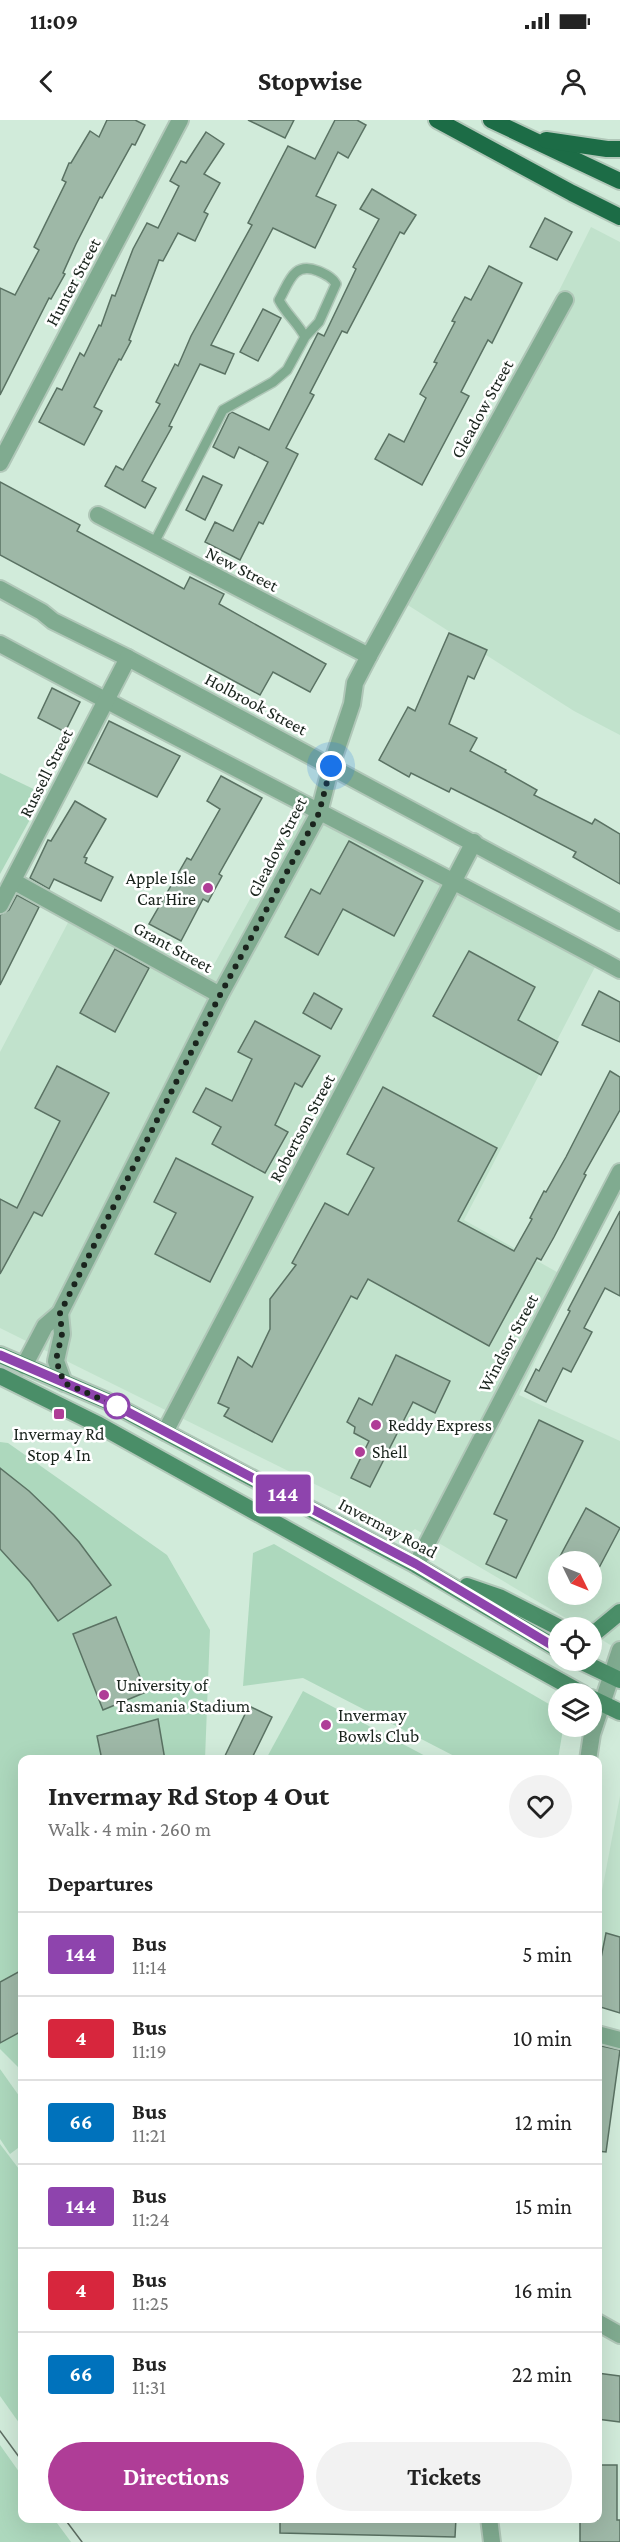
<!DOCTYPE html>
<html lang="en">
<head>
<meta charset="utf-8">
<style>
  :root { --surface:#fff; --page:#f2f2f2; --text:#222; --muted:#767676; --line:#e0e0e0; --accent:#af3d97 }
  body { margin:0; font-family:"Crimson Pro",serif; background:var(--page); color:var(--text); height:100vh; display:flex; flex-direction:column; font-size:22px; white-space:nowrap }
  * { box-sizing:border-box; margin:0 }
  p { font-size:20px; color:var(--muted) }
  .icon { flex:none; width:33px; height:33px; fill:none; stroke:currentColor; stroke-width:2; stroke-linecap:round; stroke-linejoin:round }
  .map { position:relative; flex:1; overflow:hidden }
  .panel { position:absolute; left:18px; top:1635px; width:584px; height:768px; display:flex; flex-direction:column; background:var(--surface); border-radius:12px; box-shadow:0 6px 24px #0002 }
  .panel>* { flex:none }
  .badge { padding:0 12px; border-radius:4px; font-size:21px; line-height:39px }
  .needle { width:39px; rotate:133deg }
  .fabs { position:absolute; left:548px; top:1431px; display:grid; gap:12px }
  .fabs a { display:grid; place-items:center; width:54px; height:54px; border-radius:50%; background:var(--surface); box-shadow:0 6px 24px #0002; font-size:30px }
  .you { position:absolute; width:30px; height:30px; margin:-15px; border:4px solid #fff; border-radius:50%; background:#1a73e8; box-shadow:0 0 0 9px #1a73e833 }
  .map>.badge { position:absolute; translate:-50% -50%; box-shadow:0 0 0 3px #fff }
  h2 { padding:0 30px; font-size:22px; line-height:54px }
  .round { display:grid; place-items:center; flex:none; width:63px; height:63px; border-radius:32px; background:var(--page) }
  .summary { display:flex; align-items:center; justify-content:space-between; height:102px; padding:0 30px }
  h1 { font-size:28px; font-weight:700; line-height:45px }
  .button { display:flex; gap:12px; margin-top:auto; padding:12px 30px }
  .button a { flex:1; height:69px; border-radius:36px; background:var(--accent); color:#fff; font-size:24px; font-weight:700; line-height:69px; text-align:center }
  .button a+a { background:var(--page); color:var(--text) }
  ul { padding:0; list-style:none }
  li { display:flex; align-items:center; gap:18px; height:84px; padding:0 30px; border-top:2px solid var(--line) }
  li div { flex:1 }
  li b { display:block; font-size:22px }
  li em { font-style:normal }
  li .badge { min-width:66px; font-weight:700; text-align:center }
  .status { display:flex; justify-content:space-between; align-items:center; height:42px; padding:0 30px; background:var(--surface); direction:ltr }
  .status svg { height:16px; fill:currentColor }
  header { display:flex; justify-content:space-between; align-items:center; height:78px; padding:0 30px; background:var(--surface); font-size:27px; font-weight:700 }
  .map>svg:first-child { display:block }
  .built { fill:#c1e2cc; fill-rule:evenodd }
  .green { fill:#add8bd }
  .building { fill:#9eb8a7; stroke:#5a7263; stroke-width:1.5 }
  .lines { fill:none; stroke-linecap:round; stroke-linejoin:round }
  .service-casing { stroke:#b0c7b8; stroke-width:12 }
  .minor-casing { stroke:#b0c7b8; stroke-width:20 }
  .tertiary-casing { stroke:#b0c7b8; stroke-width:20 }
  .secondary-casing { stroke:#b0c7b8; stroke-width:20 }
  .trunk-casing { stroke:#b0c7b8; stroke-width:20 }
  .service { stroke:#80ab90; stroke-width:9 }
  .minor { stroke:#80ab90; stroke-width:16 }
  .tertiary { stroke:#80ab90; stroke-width:16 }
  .secondary { stroke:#4a8e68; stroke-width:16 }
  .trunk { stroke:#1c6c46; stroke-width:16 }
  .tram { stroke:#5e6e63; stroke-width:1.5 }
  .line-casing { stroke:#fff; stroke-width:14 }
  .line { stroke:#8e44ad; stroke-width:9 }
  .walk { stroke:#1a241d; stroke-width:6; stroke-dasharray:0 10.8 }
  .poi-dot { fill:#af3d97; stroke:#fff; stroke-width:2 }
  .stop-dot { fill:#fff; stroke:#8e44ad; stroke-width:3 }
  .labels { text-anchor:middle; stroke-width:5; stroke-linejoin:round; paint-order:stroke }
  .street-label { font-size:18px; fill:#1a241d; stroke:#fff }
  .poi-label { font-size:18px; fill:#1a241d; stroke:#fff; text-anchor:start }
</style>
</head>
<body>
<div class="status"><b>11:09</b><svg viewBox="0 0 49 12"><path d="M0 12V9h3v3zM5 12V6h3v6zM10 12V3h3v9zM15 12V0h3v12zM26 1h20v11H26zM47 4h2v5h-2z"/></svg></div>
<header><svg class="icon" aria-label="back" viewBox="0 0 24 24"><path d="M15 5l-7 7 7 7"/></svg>Stopwise<svg class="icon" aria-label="person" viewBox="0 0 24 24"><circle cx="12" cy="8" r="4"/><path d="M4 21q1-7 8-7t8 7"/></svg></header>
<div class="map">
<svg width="620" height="2422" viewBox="0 0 620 2422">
  <rect width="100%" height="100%" fill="#d1ebda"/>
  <g class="built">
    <path d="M591 107 620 122V615L574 591 403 482Z"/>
    <path d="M300 688 596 845 464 1100 573 1161 519 1275 620 1321V1531L591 1513V1508L581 1507 415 1409 410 1413 393 1415 366 1401 355 1384 0 1208V932L72 795 200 870ZM558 1442H591V1474H558Z"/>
    <path d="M620 1676V1869L597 1864V1797Z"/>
  </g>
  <g class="green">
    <path d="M0 653 44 674 0 754Z"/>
    <path d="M0 1322 8 1323 167 1435 210 1510 205 1639 22 1640V1951L0 1929Z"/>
    <path d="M274 1424 554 1587 558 1597V1606L562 1607 563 1609 558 1639H460L303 1558 243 1566 253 1433Z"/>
    <path d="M303 1571 431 1639H266Z"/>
    <path d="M0 1949 22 1980V2025L10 2034 0 2019Z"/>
    <path d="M0 2024 22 2053V2307L0 2276Z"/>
    <path d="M0 2325 22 2356V2398L54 2399 71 2422H0Z"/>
  </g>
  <g class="building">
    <path d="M107 0H135L145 5 135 25 132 24 102 78 100 77 76 124 63 153 65 154 51 179 49 178 0 275V168L15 175 39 130 34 127 66 62 62 60 69 43H71L90 11 99 17Z"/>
    <path d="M248 0H294L285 18Z"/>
    <path d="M335 0H357L366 5 348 38 338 32 316 76 336 85 315 128 273 108 211 225 234 234 225 254 200 244 169 306 172 307 142 361 156 368 145 388 105 366 116 346 123 350 160 284 156 282 175 244 178 246 191 216 252 105 248 103 288 26 315 39Z"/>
    <path d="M206 12 224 24 204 54 220 63 204 92 208 94 195 121 178 113 163 141 159 140 129 220 131 221 121 240 119 239 94 287 102 291 84 325 39 302 57 268 62 270 80 233 84 236 99 205 101 206 112 175 115 176 133 129 147 103 158 108 179 66 170 61 181 41 186 43Z"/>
    <path d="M372 69 416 95 404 114 400 112 347 213 342 211 310 273 314 275 286 328 298 334 263 404 259 402 240 440 205 422 215 402 233 411 268 342 239 327 234 338 213 327 229 294 232 292 269 310 318 213 324 216 356 149 353 147 379 99 360 89Z"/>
    <path d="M545 98 572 112 557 140 530 127Z"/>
    <path d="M489 146 522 163 492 223 488 220 461 272 469 276 422 365 375 339 389 314 404 322 426 278 420 274 437 243 434 242 455 202 452 201 465 177 471 180Z"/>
    <path d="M263 189 281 198 258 241 240 232Z"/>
    <path d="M203 356 222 365 205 400 186 390Z"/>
    <path d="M0 362 80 405 77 411 184 469 190 457 224 474 219 484 326 544 310 572 273 552 260 575 0 435Z"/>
    <path d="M449 513 487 530 474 559 468 556 449 604 477 618 470 631 506 650 505 652 537 670 534 675 592 704 595 699 620 714V764L573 737 576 732 497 691 451 668 449 672 411 653 409 657 379 640 408 587 415 591Z"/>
    <path d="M52 568 80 582 65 612 38 598Z"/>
    <path d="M109 601 180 636 157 677 88 643Z"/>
    <path d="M221 656 262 678 219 754 222 756 208 782 203 779 181 821 149 804 187 738 191 740 220 689 207 681Z"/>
    <path d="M75 681 106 699 84 737 87 738 85 743 113 757 101 781 54 759 49 769 30 758 48 720 51 721Z"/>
    <path d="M349 721 423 761 394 816 343 789 318 835 285 817 311 769 320 774Z"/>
    <path d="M17 775 39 787 0 865V795L9 790Z"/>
    <path d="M115 829 149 848 115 912 80 893Z"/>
    <path d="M469 831 535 867 518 900 558 922 541 955 433 896Z"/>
    <path d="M599 871 620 882V922L582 905Z"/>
    <path d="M314 873 342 889 331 909 303 893Z"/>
    <path d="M255 901 320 936 302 967 295 963 275 1005 288 1012 265 1053 212 1024 221 1007 193 992 206 968 232 981 252 939 238 932Z"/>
    <path d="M57 946 109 973 42 1096 34 1092 0 1154V1079L17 1088 60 1001 35 988Z"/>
    <path d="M610 951 620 957V990L584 1054 586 1055 554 1117 541 1140 537 1138 489 1226 368 1159 357 1179 351 1176 272 1322 224 1296 229 1288 218 1283 238 1237 252 1247 270 1209V1179L296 1145 292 1143 325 1083 348 1095 374 1048 347 1034 383 967 497 1028 458 1101 514 1131 532 1099 530 1098 544 1071 546 1072 566 1037Z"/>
    <path d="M176 1038 253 1077 210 1162 155 1134 176 1093 154 1082Z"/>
    <path d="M620 1091V1176L605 1168 584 1208 592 1212 571 1252 563 1248 546 1282 525 1271 536 1249 539 1251 570 1191 568 1190Z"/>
    <path d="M396 1235 450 1261 435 1293 413 1282 370 1367 351 1358 369 1321 354 1313 355 1307 347 1302 359 1278 372 1285Z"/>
    <path d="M539 1300 583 1321 516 1458 486 1444 507 1400 494 1394Z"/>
    <path d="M0 1348 29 1371 54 1395 79 1422 111 1465 58 1501 30 1462 0 1429Z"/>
    <path d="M586 1388 620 1408 591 1463V1442H557Z"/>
    <path d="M116 1497 146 1572 103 1590 73 1514Z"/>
    <path d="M249 1586 272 1597 251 1640H223Z"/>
    <path d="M158 1599 165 1640H102L97 1616Z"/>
    <path d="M606 1813 620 1817V1893L597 1886V1858Z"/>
    <path d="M22 1850V1911L0 1923V1862Z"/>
    <path d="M597 1925 620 1930 606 2032 597 2031Z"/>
    <path d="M597 2253 620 2256V2302L597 2299Z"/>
    <path d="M597 2345H617V2400H620V2422H580V2401L597 2400Z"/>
    <path d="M280 2398H456L455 2417 280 2413Z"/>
  </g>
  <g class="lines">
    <defs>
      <path id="service" d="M153 425 223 290 273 262 287 250 305 217 319 202 336 164C332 157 325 154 318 151 293 141 289 163 279 180 286 194 298 203 305 217"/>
      <g id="minor">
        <path d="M0 343 180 0"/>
        <path d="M98 395 369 536"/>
        <path d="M0 469 42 492 53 501 128 538 620 802"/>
        <path d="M0 524C206 635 415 739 620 850"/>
        <path d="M13 761 220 875"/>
        <path d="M0 785 128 538"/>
        <path d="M60 1193 62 1214 56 1241 64 1263"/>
        <path d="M24 1246 45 1206 60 1193 220 875 319 693 331 646 352 584 355 563 369 536 565 180"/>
        <path d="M165 1312 474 722"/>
        <path d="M416 1445 620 1052"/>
        <path d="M588 1640 592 1614 602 1584"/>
        <path d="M597 1914 620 1920"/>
        <path d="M597 2202 620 2215"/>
        <path d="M489 2398 492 2422"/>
      </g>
      <path id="tertiary" d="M602 1584 620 1530"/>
      <g id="secondary">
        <path d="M0 1235 107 1281 165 1312 416 1445 558 1529"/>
        <path d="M0 1256 99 1305 583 1574"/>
        <path d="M467 1466 499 1477 560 1508"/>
        <path d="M591 1512 597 1511 620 1492"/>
        <path d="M578 1540 620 1560"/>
        <path d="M591 1578 620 1592"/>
      </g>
      <g id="trunk">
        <path d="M437 0 572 73 620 97"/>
        <path d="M491 0 620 61"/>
        <path d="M546 20 607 29H620"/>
      </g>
    </defs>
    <use href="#service" class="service-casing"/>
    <use href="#minor" class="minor-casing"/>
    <use href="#tertiary" class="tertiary-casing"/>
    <use href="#secondary" class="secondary-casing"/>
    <use href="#trunk" class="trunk-casing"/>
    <use href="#service" class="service"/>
    <use href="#minor" class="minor"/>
    <use href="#tertiary" class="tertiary"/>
    <use href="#secondary" class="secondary"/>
    <use href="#trunk" class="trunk"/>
    <g class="tram">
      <path d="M0 2311 22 2341"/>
      <path d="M64 2398 82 2422"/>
    </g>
  </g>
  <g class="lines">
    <defs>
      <path id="line" d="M0 1235 107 1281 147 1302 416 1444 558 1529"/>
    </defs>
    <use href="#line" class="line-casing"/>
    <use href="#line" class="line"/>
    <path class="walk" d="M117 1286 64 1263 56 1240 62 1214 60 1193 220 875 319 693 331 646"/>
  </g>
  <g class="poi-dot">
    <circle cx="208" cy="768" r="6"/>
    <rect x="53" y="1288" width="12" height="12" rx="3"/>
    <circle cx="376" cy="1305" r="6"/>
    <circle cx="360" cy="1332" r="6"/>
    <circle cx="104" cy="1575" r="6"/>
    <circle cx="326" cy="1605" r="6"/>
  </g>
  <circle class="stop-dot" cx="117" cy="1286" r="12"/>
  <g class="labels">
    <g class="street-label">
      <text transform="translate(73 162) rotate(-62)" y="6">Hunter Street</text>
      <text transform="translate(482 289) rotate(-61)" y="6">Gleadow Street</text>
      <text transform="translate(242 449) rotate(27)" y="6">New Street</text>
      <text transform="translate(256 584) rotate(28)" y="6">Holbrook Street</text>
      <text transform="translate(46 653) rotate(-63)" y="6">Russell Street</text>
      <text transform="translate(277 727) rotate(-63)" y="6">Gleadow Street</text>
      <text transform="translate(173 827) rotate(29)" y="6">Grant Street</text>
      <text transform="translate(302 1008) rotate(-62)" y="6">Robertson Street</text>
      <text transform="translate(508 1223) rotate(-62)" y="6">Windsor Street</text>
      <text transform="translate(388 1408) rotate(28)" y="6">Invermay Road</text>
    </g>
    <g class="poi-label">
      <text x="196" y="764" text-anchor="end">Apple Isle<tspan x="196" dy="21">Car Hire</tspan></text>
      <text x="388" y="1311">Reddy Express</text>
      <text x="59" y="1320" text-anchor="middle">Invermay Rd<tspan x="59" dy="21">Stop 4 In</tspan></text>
      <text x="372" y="1338">Shell</text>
      <text x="116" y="1571">University of<tspan x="116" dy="21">Tasmania Stadium</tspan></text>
      <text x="338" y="1601">Invermay<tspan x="338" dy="21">Bowls Club</tspan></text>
    </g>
  </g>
</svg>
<div class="fabs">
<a><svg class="needle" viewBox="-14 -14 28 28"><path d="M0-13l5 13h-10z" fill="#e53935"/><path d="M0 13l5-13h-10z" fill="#767676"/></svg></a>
<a><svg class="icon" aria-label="locate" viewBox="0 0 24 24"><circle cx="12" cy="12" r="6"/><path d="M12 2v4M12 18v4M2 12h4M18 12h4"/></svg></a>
<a><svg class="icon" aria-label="layers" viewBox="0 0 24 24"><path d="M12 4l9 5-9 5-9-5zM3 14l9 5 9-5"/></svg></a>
</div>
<div class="you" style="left:331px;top:646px"></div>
<b class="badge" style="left:283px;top:1374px;background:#8e44ad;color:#fff">144</b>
<section class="panel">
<div class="summary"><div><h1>Invermay Rd Stop 4 Out</h1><p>Walk · 4 min · 260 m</p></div><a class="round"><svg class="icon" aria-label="heart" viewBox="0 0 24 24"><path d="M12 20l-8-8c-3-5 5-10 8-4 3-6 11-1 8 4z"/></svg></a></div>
<h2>Departures</h2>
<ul>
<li><span class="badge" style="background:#8e44ad;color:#fff">144</span><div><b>Bus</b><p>11:14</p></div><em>5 min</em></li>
<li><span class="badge" style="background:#d7263d;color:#fff">4</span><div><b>Bus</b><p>11:19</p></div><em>10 min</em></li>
<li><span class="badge" style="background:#0072bc;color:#fff">66</span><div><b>Bus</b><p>11:21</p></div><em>12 min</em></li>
<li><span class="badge" style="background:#8e44ad;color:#fff">144</span><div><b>Bus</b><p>11:24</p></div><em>15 min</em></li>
<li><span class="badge" style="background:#d7263d;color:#fff">4</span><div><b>Bus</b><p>11:25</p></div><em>16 min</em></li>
<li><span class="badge" style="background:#0072bc;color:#fff">66</span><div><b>Bus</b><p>11:31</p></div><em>22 min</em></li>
</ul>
<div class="button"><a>Directions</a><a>Tickets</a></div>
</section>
</div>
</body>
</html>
